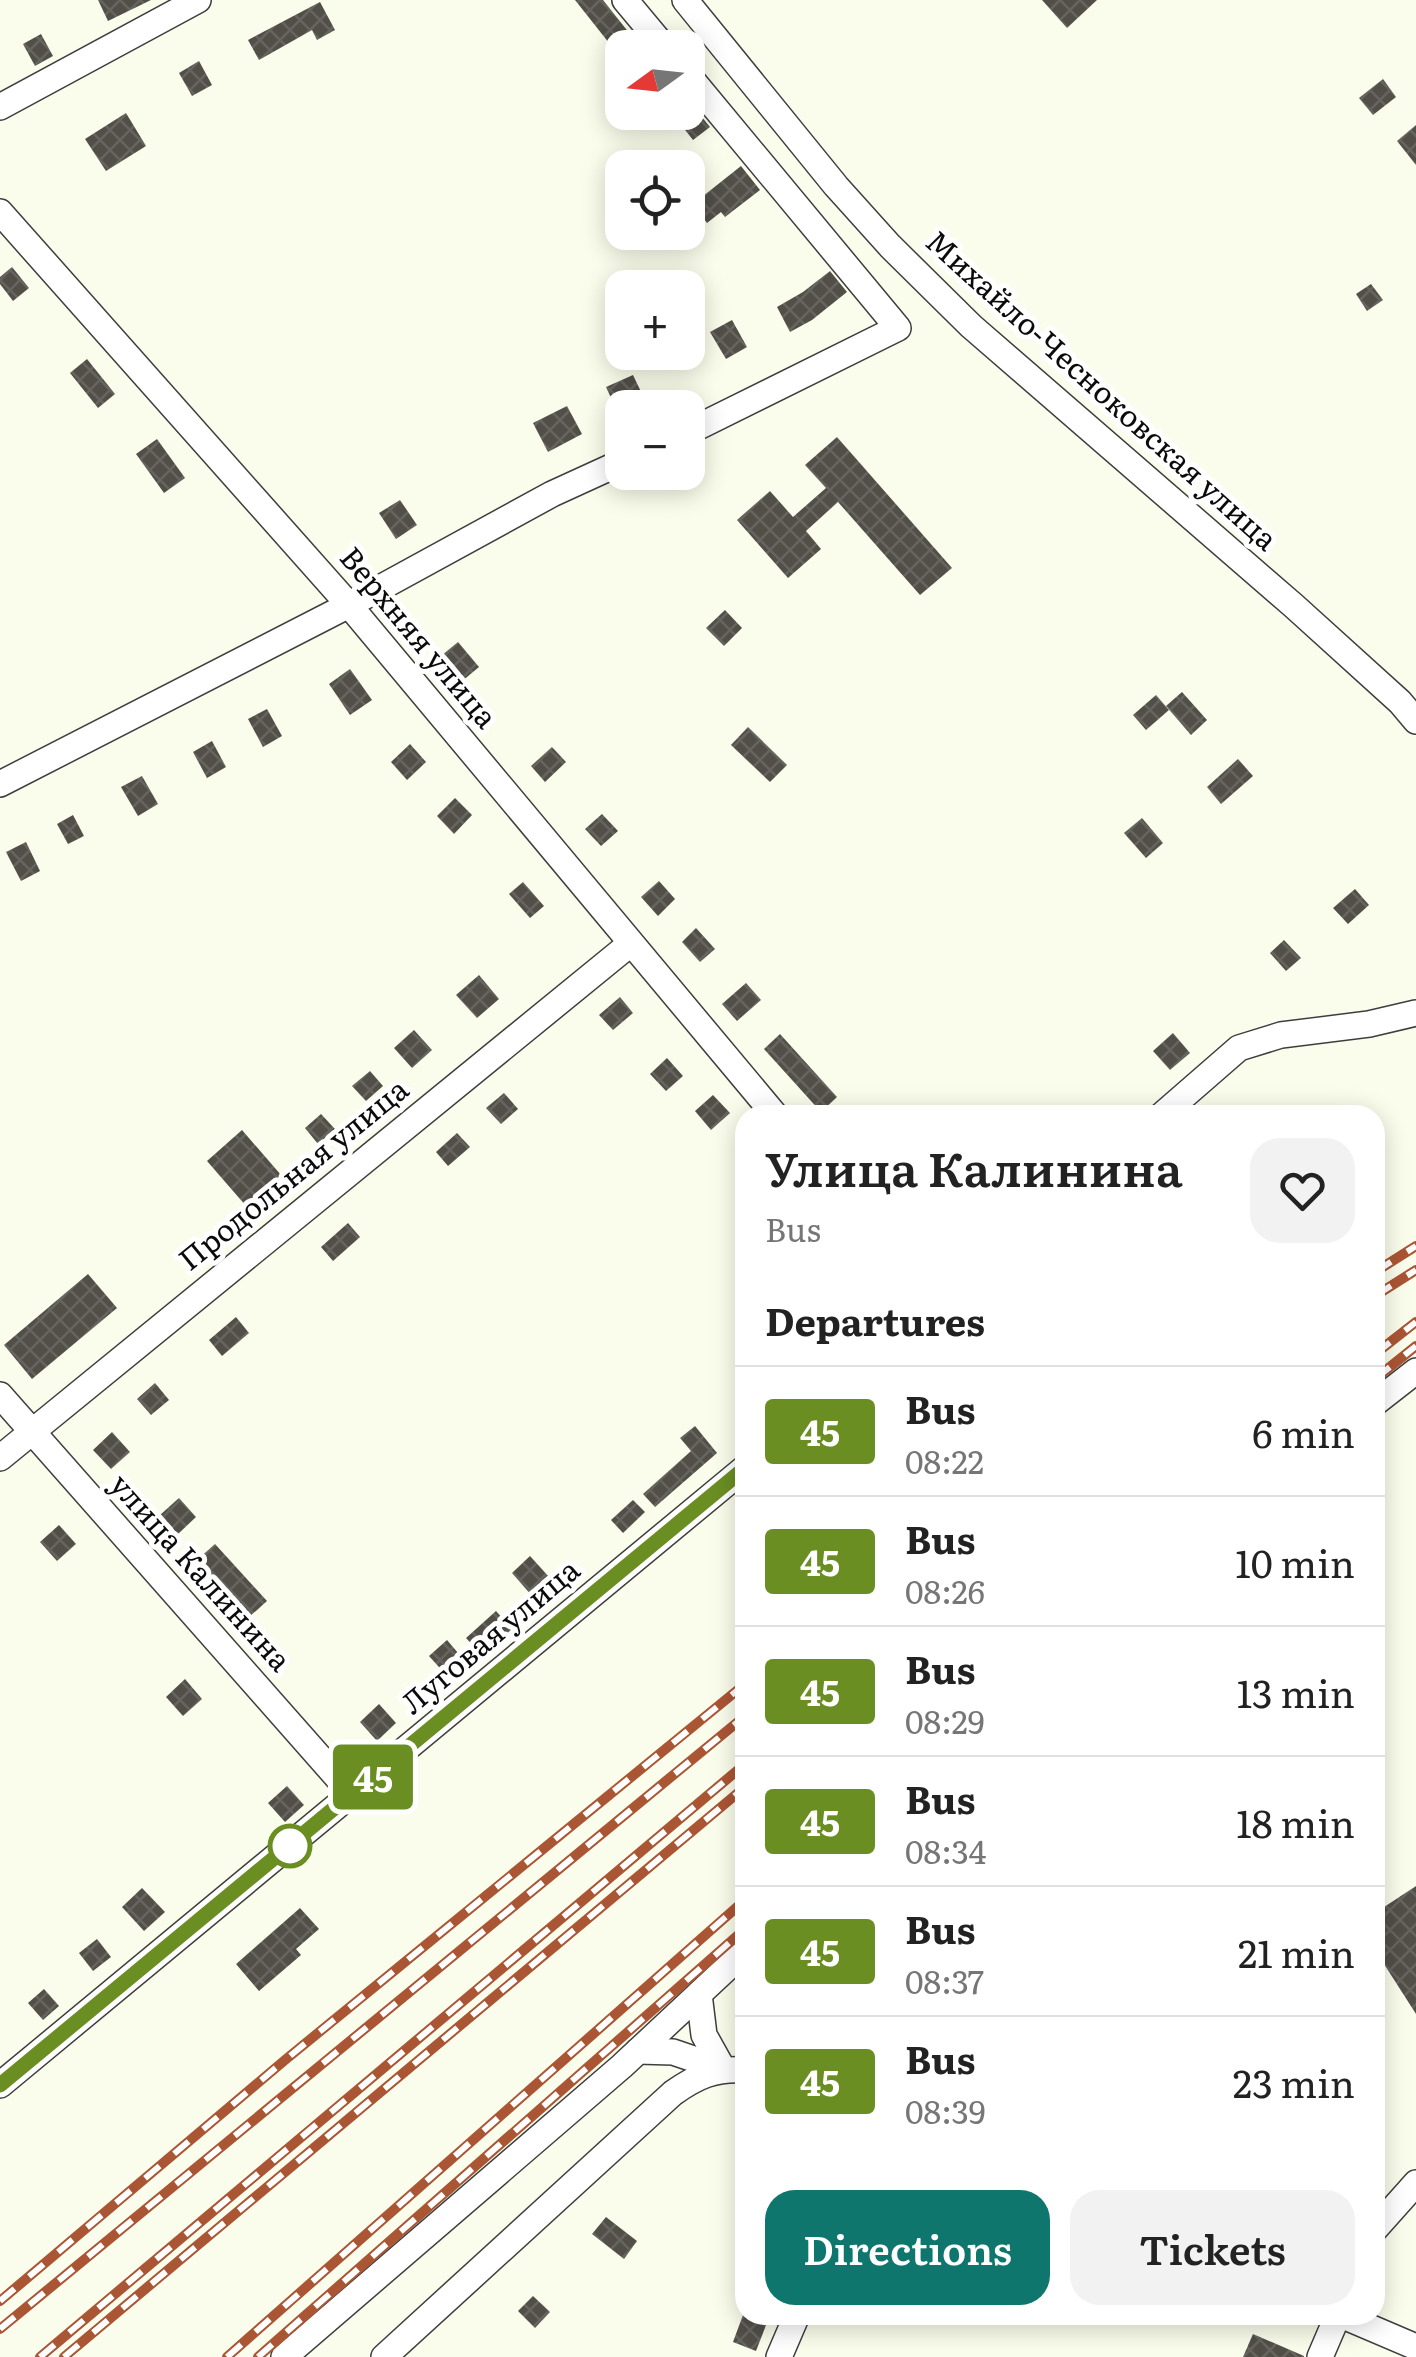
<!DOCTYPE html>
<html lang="en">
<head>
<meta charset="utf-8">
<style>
  :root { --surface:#fff; --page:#f2f2f2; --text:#222; --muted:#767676; --line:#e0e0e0; --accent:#0f766e }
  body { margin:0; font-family:Literata,serif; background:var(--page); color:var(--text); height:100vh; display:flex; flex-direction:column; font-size:38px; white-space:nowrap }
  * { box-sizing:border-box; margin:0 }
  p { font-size:32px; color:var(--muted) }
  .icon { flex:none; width:55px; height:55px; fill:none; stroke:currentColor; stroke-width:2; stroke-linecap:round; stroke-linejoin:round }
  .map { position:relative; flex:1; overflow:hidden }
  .side { position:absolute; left:735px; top:1105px; width:650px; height:1220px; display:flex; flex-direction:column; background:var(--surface); border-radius:30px; box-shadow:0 5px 25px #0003 }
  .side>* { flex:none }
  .badge { padding:0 20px; border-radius:8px; font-size:35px; line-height:65px }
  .needle { width:65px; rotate:255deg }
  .controls { position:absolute; left:605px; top:30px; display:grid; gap:20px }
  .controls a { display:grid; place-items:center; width:100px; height:100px; border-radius:20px; background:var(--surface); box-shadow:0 5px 25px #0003; font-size:50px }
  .map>.badge { position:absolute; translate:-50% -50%; box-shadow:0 0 0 5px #fff }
  h2 { padding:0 30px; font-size:38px; line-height:90px }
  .round { display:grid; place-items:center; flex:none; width:105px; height:105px; border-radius:30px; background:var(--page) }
  .headline { display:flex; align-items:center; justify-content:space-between; height:170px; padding:0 30px }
  h1 { font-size:48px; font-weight:600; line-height:75px }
  .button { display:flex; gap:20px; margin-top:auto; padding:20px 30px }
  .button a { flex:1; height:115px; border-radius:30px; background:var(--accent); color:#fff; font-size:40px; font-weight:600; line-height:115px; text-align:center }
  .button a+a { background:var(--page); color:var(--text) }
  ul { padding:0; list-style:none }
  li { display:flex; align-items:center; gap:30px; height:130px; padding:0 30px; border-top:2px solid var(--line) }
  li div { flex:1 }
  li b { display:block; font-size:38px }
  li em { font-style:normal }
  li .badge { min-width:110px; font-weight:700; text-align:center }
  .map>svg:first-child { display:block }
  .building { fill:url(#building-cross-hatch) }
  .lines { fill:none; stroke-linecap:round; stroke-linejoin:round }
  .minor-casing { stroke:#3e3e3e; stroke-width:28 }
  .minor { stroke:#fff; stroke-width:25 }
  .rail-casing { stroke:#aa5534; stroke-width:10 }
  .rail { stroke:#fff; stroke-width:6; stroke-dasharray:19; stroke-linecap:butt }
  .line-casing { stroke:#fff; stroke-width:22 }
  .line { stroke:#6b8e23; stroke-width:15 }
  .stop-dot { fill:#fff; stroke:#6b8e23; stroke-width:5 }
  .labels { text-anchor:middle; stroke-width:10; stroke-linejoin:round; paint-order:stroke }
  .street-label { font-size:30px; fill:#0b0b0b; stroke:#fff }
</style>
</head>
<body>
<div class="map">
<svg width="1416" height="2357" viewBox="0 0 1416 2357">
  <defs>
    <pattern id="building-cross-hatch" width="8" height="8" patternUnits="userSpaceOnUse" patternTransform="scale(2.5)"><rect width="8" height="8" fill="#524f49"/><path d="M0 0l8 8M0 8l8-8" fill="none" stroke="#66645f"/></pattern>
  </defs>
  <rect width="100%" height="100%" fill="#fafdeb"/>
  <g class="building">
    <path d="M98 0H151L108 21Z"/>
    <path d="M575 0H603L630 34 613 48Z"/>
    <path d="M1042 0H1097L1067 28Z"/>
    <path d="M320 2 335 30 317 40 312 30 259 60 248 40Z"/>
    <path d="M41 34 53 56 35 66 23 44Z"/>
    <path d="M199 61 212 85 192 96 179 73Z"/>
    <path d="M1383 79 1396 97 1373 115 1359 98Z"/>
    <path d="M688 100 710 127 693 140 671 112H688Z"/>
    <path d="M126 113 146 146 106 171 85 139Z"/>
    <path d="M1416 125V165L1397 141Z"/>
    <path d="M741 166 760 190 725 217 721 212 707 223 693 204Z"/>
    <path d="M12 267 29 288 13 301 0 284V277Z"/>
    <path d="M830 271 847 292 812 320 790 332 777 307 803 292Z"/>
    <path d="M1371 284 1383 300 1367 311 1356 294Z"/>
    <path d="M732 320 747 347 726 359 710 332Z"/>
    <path d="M87 359 115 394 98 408 70 373Z"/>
    <path d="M633 375 645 400 622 408 618 413 606 387Z"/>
    <path d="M567 406 582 434 548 452 533 423Z"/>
    <path d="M837 437 952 568 920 595 838 502 806 531 821 549 788 578 737 520 770 491 793 517 826 488 805 465Z"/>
    <path d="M157 439 185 478 164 493 136 454Z"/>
    <path d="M400 500 417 525 396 539 379 513Z"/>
    <path d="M725 610 742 628 724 646 706 628Z"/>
    <path d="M458 642 479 667 461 682 441 656Z"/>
    <path d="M350 669 372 700 350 715 329 684Z"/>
    <path d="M1182 692 1207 720 1191 735 1166 706Z"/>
    <path d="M1156 695 1169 710 1146 730 1133 715Z"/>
    <path d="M267 709 282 736 263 747 248 719Z"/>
    <path d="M748 727 787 765 770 782 731 745Z"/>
    <path d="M212 741 226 767 207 778 193 752Z"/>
    <path d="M410 744 426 762 407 780 391 762Z"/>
    <path d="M552 747 566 762 545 782 531 766Z"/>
    <path d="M1238 759 1253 776 1221 804 1207 787Z"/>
    <path d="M142 776 158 804 138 816 121 787Z"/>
    <path d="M455 798 472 815 454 834 437 816Z"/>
    <path d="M602 814 618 831 601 846 585 829Z"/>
    <path d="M73 815 84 836 68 844 57 824Z"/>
    <path d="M1142 818 1163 843 1146 858 1124 833Z"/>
    <path d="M26 842 40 871 21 881 6 852Z"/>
    <path d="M659 881 675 899 658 916 641 897Z"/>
    <path d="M523 882 544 906 530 918 509 894Z"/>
    <path d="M1355 889 1369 905 1348 924 1333 908Z"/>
    <path d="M696 928 715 949 700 962 682 942Z"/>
    <path d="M1284 940 1301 958 1286 971 1270 953Z"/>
    <path d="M479 975 499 999 477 1018 456 995Z"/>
    <path d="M746 983 761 1000 737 1021 722 1004Z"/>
    <path d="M620 997 633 1013 613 1030 599 1015Z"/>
    <path d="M414 1030 432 1050 412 1068 394 1048Z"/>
    <path d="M1173 1033 1190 1053 1170 1070 1153 1051Z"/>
    <path d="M780 1034 837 1097 821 1112 764 1049Z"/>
    <path d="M667 1058 683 1076 666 1091 650 1074Z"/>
    <path d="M370 1071 383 1086 366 1101 352 1086Z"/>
    <path d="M504 1093 518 1109 501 1124 486 1108Z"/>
    <path d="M713 1095 730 1113 711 1130 695 1111Z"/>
    <path d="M321 1114 335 1129 318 1144 305 1128Z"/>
    <path d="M242 1130 281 1175 246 1206 207 1161Z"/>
    <path d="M457 1133 470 1147 448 1166 436 1152Z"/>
    <path d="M348 1223 360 1237 333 1261 321 1247Z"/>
    <path d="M88 1274 117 1308 32 1379 4 1345Z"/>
    <path d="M236 1317 249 1333 222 1356 209 1340Z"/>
    <path d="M155 1383 169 1400 151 1415 137 1399Z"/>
    <path d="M695 1426 717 1453 655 1507 643 1494 691 1451 680 1438Z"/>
    <path d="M112 1432 130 1452 111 1469 93 1450Z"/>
    <path d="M179 1498 196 1517 178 1534 160 1515Z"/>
    <path d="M633 1500 645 1512 623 1533 611 1520Z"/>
    <path d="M59 1525 76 1544 57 1561 40 1542Z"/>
    <path d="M215 1544 267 1601 248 1618 196 1561Z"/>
    <path d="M530 1556 559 1588 540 1605 512 1573Z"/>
    <path d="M496 1611 512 1629 483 1656 466 1638Z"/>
    <path d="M447 1640 464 1660 447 1676 429 1656Z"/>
    <path d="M185 1679 202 1699 183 1716 166 1697Z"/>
    <path d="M379 1704 396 1723 377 1741 360 1722Z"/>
    <path d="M287 1786 304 1805 285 1822 268 1803Z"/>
    <path d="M1416 1886V2014L1375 1950V1913Z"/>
    <path d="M142 1888 165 1912 144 1931 122 1907Z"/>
    <path d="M300 1908 319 1929 296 1949 301 1955 259 1991 236 1964Z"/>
    <path d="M97 1939 111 1957 93 1971 79 1953Z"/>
    <path d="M44 1989 59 2006 43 2020 28 2003Z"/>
    <path d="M606 2217 637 2241 624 2259 592 2234Z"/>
    <path d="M533 2296 550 2312 535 2328 518 2311Z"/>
    <path d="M743 2315H770L756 2351 733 2342Z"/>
    <path d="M1253 2334 1304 2356V2357H1243Z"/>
  </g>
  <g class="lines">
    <defs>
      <g id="minor">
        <path d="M625 0 665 48"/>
        <path d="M685 0 836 186 890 246 971 326 1294 606 1400 702 1416 721"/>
        <path d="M688 75 898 328 688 432"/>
        <path d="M0 107 198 0"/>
        <path d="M0 212 349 605 775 1115"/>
        <path d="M0 784 349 605 552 494 622 462"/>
        <path d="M1162 1115 1239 1048 1281 1035 1369 1024 1416 1013"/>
        <path d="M0 1395 352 1794"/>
        <path d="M1375 1403 1416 1371"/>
        <path d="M0 1458 630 944"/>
        <path d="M699 1994 704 2035 723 2069"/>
        <path d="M638 2051 673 2052 723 2069"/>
        <path d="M0 2085 745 1468"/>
        <path d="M1375 2229 1416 2183"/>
        <path d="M1341 2315 1416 2347"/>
        <path d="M284 2357 622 2066 745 1951"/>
        <path d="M384 2357 673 2093C697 2076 715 2068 745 2070"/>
        <path d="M779 2357 797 2315"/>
        <path d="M1320 2357 1338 2315"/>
      </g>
    </defs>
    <use href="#minor" class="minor-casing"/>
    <use href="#minor" class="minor"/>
    <defs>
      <g id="rail">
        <path d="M1375 1272 1416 1246"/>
        <path d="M1375 1296 1416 1270"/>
        <path d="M1375 1354 1416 1322"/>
        <path d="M1375 1379 1416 1346"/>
        <path d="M0 2301 285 2060 745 1684"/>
        <path d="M0 2329 745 1716"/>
        <path d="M40 2357 745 1764"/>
        <path d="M64 2357 745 1787"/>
        <path d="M227 2357 745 1900"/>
        <path d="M258 2357 745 1929"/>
      </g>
    </defs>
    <use href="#rail" class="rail-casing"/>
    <use href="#rail" class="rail"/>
  </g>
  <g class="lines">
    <defs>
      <path id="line" d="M0 2085 745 1468"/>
    </defs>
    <use href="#line" class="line-casing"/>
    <use href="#line" class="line"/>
  </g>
  <circle class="stop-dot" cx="290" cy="1846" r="20"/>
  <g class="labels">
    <g class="street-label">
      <text transform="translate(1101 391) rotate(42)" y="10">Михайло-Чесноковская улица</text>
      <text transform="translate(418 638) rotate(50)" y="10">Верхняя улица</text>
      <text transform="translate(294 1175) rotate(-39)" y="10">Продольная улица</text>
      <text transform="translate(200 1573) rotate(48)" y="10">улица Калинина</text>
      <text transform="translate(491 1637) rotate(-40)" y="10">Луговая улица</text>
    </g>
  </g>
</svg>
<div class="controls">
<a><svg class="needle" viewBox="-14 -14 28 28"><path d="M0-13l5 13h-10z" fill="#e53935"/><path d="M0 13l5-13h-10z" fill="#767676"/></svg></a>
<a><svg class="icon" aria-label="locate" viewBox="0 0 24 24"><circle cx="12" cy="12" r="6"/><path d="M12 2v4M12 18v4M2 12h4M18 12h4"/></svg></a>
<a>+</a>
<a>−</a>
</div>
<b class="badge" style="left:373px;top:1777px;background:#6b8e23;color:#fff">45</b>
<section class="side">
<div class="headline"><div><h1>Улица Калинина</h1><p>Bus</p></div><a class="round"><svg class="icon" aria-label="heart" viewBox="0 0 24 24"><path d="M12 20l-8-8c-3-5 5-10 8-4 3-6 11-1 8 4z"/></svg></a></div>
<h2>Departures</h2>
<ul>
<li><span class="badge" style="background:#6b8e23;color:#fff">45</span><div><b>Bus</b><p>08:22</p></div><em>6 min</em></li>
<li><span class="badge" style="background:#6b8e23;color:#fff">45</span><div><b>Bus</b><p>08:26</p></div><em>10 min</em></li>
<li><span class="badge" style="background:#6b8e23;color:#fff">45</span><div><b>Bus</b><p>08:29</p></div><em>13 min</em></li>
<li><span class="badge" style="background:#6b8e23;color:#fff">45</span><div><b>Bus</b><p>08:34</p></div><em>18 min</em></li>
<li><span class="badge" style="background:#6b8e23;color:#fff">45</span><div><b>Bus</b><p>08:37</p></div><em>21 min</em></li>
<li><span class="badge" style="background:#6b8e23;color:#fff">45</span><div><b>Bus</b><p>08:39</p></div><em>23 min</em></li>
</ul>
<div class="button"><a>Directions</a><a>Tickets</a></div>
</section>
</div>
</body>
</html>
